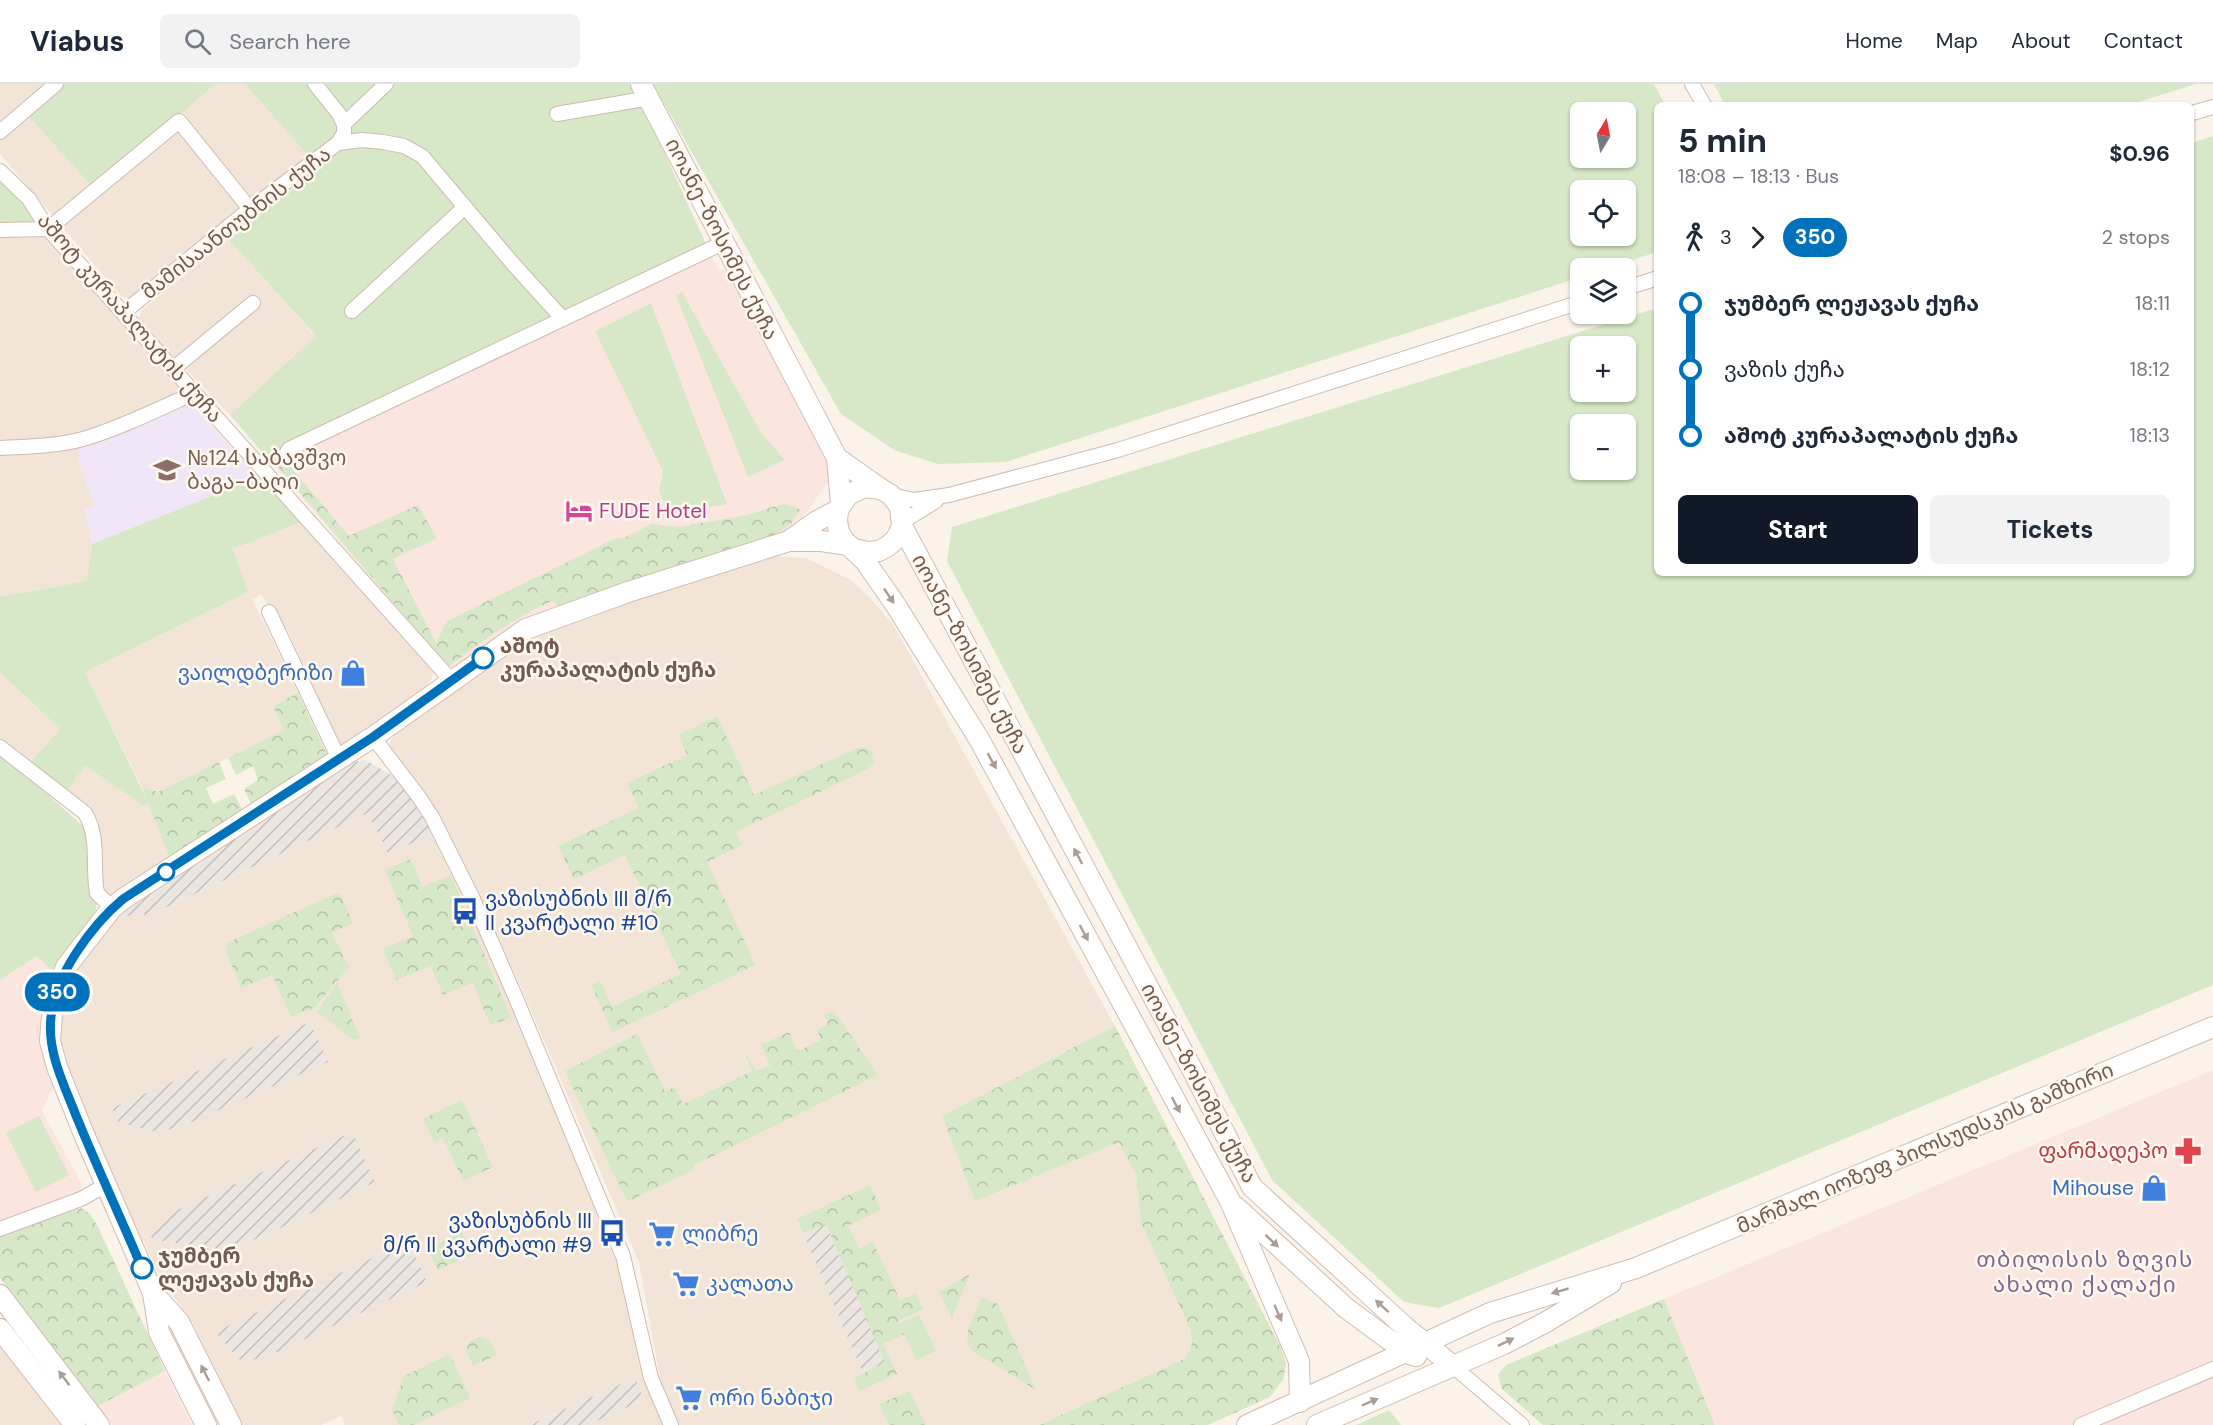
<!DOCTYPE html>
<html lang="en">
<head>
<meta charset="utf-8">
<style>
  :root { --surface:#fff; --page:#f2f2f3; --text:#1f2937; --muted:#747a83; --line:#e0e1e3; --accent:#111827 }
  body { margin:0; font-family:"DM Sans","Noto Sans Georgian",sans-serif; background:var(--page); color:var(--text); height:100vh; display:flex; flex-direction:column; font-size:22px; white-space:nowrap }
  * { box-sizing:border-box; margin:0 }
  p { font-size:20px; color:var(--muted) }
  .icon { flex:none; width:33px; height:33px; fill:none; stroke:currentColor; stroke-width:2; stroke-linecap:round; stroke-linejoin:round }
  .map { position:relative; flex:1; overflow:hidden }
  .side { position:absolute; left:1654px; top:18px; width:540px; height:474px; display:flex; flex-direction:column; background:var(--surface); border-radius:9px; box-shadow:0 2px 4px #0004 }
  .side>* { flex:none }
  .badge { padding:0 12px; border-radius:20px; font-size:21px; line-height:39px }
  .needle { width:39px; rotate:10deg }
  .fabs { position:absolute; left:1570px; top:18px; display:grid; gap:12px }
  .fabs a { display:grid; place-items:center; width:66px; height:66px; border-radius:9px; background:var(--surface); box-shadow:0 2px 4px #0004; font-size:30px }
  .map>.badge { position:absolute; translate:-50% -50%; box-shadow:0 0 0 3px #fff }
  .legs { display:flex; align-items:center; gap:9px; height:66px; padding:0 24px; font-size:20px }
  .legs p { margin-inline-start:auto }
  .head { display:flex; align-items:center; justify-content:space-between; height:102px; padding:0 24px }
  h1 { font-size:33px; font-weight:800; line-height:45px }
  .cta { display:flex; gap:12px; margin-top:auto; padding:12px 24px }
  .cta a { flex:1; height:69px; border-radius:9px; background:var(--accent); color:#fff; font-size:24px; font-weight:800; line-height:69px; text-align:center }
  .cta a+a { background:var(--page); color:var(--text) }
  ul { padding:0 24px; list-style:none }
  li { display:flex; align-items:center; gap:21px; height:66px; font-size:22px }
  li i { display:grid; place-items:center; width:9px; height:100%; margin:0 8px; background:currentColor }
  li i::after { content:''; width:15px; height:15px; margin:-8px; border:4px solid; border-radius:50%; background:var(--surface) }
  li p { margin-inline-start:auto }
  li:first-child i { background:linear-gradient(#0000 50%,currentColor 0) }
  li:last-child i { background:linear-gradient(currentColor 50%,#0000 0) }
  header { display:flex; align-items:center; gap:36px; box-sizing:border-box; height:84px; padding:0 30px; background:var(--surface); border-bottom:2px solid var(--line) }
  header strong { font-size:28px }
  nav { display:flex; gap:33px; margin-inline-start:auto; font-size:21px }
  .search { width:420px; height:54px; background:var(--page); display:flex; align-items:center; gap:15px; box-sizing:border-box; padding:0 21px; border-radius:9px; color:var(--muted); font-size:22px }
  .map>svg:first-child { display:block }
  .residential { fill:#f2e5d8; fill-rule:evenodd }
  .commercial { fill:#fae6de }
  .industrial { fill:url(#industrial-furrows) }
  .education { fill:#f0e6f7 }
  .green { fill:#d6e8c8; fill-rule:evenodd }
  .forest { fill:url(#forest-crowns) }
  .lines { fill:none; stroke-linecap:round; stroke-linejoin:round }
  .street-casing { stroke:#ccbbb0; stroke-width:16 }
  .secondary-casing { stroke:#d1bdb0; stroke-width:22 }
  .street { stroke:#fff; stroke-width:14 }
  .secondary { stroke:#fff; stroke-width:20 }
  .oneway { fill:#ab9d95 }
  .line-1-casing { stroke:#fff; stroke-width:14 }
  .line-1 { stroke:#0072bc; stroke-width:9 }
  .stop-1-dot { fill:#fff; stroke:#0072bc; stroke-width:3 }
  .labels { text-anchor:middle; stroke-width:5; stroke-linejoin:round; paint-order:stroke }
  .street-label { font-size:21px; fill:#735b4f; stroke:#fef8ef }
  .education-label { font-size:21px; fill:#785e54; stroke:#fef8ef; text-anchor:start }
  .hotel-label { font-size:21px; fill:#b23c85; stroke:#fef8ef; text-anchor:start }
  .stop-label { font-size:21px; font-weight:bold; fill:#735b4f; stroke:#fef8ef; text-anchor:start }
  .shop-label { font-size:21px; fill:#366cbe; stroke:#fef8ef; text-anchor:start }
  .transit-label { font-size:21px; fill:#164399; stroke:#fef8ef; text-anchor:start }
  .health-label { font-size:21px; fill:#be3a42; stroke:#fef8ef; text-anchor:end }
  .neighbourhood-label { font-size:22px; letter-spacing:1.5px; fill:#80668f; stroke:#fef8ef }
</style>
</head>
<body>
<header>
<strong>Viabus</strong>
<div class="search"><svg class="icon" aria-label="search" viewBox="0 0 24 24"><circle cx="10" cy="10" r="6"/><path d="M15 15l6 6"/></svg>Search here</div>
<nav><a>Home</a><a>Map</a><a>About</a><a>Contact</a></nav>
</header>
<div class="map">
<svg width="2213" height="1341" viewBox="0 0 2213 1341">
  <defs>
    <pattern id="industrial-furrows" width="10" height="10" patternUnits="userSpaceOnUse" patternTransform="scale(1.5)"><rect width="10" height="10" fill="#ece6e2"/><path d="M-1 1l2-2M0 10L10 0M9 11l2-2" fill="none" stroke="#c4bdba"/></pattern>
    <pattern id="forest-crowns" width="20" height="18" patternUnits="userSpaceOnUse" patternTransform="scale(1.5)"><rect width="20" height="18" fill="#d6e8c8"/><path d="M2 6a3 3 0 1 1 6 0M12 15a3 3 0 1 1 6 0" fill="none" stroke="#b2bfa5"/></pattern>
  </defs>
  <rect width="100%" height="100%" fill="#fbf3e9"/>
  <g class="residential">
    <path d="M0 0H64L29 31 93 104 216 0H245L311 74 138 212 130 214 121 212 0 70Z"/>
    <path d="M50 150 136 253 182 302 186 309 183 311 74 352 0 358V152Z"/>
    <path d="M228 155 316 253 230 331 141 239 139 234 142 226Z"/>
    <path d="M80 361 79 378 95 422 85 425 92 460 88 497 0 513V367Z"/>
    <path d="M304 437 433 586 432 595 420 609 342 667 287 544 281 546 261 510 252 515 298 609 273 622 285 646 158 708 142 703 85 588 248 508 233 465Z"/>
    <path d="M772 472 806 474 851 496 870 514 894 542 1115 942 942 1032 976 1116 1119 1057 1136 1091 1141 1139 1190 1245 1193 1255 1191 1266 1184 1275 1039 1341H678L662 1305 639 1178 518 896 426 711 393 675 389 661 395 648 529 550 742 479ZM829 940 878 991 695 1081 692 1086 627 1118 637 951 665 1007 683 1020 752 987 744 970 746 969 756 988 771 980 789 948 798 967 822 956Z"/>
    <path d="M0 588 60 645 30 679 0 654Z"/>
    <path d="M85 682 143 721 149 720 170 775 109 815 102 810 100 753 67 707Z"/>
    <path d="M368 729 435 750 460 800 612 1162 623 1201 643 1296 664 1341H588L644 1316 634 1295 529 1341H345L341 1332 322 1341H240L192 1238 162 1196 59 982 54 937 72 887 118 824 152 830ZM351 1048 375 1098 260 1154 219 1165 154 1156Z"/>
    <path d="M0 1254 66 1341H0Z"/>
  </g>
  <g class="commercial">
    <path d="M712 173 719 186 726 185 730 188 829 381 830 395 807 428 790 447 637 501 455 585 448 583 269 376 634 206Z"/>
    <path d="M37 872 52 887 40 923V937L54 1002 42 1027 82 1100 80 1107 71 1114 0 1142V896Z"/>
    <path d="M2213 986V1341H1715L1664 1215Z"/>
    <path d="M165 1287 192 1341H112L98 1322Z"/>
  </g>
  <g class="industrial">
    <path d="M365 676 397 694 413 712 435 750 388 769 368 729 152 830 125 832 118 824 354 678Z"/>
    <path d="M310 938 328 978 176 1045 150 1047 118 1038 112 1024Z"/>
    <path d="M352 1048 375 1098 260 1154 219 1165 154 1156 150 1152 177 1126Z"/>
    <path d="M825 1139 885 1279 863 1289 803 1149Z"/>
    <path d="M408 1157 427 1198 262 1275 240 1276 215 1248Z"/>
    <path d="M635 1294 644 1316 588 1341H529Z"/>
  </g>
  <path class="education" d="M190 319 259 393 92 460 85 425 95 421 79 378 80 361Z"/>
  <g class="green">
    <path d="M64 0H216L93 104 28 31Z"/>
    <path d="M245 0H633L712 173 634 206 269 376 230 331 316 252 228 155 319 84Z"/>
    <path d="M653 0H1654L1665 21H1658L1657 168 1608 184H1581V193L1006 378 938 380 894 366 841 330ZM1581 28H1626V74H1581ZM1581 106H1626V152H1581Z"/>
    <path d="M1714 0H2196L2129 21H1725Z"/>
    <path d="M2213 52V901L1439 1224 1404 1218 1272 1096 947 477 952 443 1657 224 1658 489H2192V59ZM1581 262H1626V308H1581ZM1581 340H1626V386H1581Z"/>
    <path d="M0 91 26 122 36 139 0 143Z"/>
    <path d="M682 208 760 347 785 376 748 393 676 211Z"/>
    <path d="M651 219 727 420 668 430 659 407 663 387 595 247Z"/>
    <path d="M259 393 304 437 233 465 248 508 85 588 149 720 143 721 85 682 67 707 30 679 60 645 0 588V513L87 497 92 460Z"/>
    <path d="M0 668 83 742 90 761 97 818 95 833 68 863 52 887 37 872 0 896Z"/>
    <path d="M39 1032 69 1091 36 1108 6 1049Z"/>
    <path d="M919 1231 936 1267 917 1276 899 1240Z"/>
    <path d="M1389 1326 1401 1341H1356Z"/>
  </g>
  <g class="forest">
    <path d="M283 374 349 452 418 421 437 454 393 475 436 559 447 537 616 454 622 455 651 440 679 443 747 431 782 420 796 423 800 426 791 440 766 456 559 523 552 517C515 533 481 558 448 583L273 377Z"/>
    <path d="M298 609 328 673 252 722 244 705 258 696 253 682 236 691 228 674 284 646 273 622Z"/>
    <path d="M717 632 754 711 857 664H865L872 668 874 679 868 685 736 748 742 761 707 778 756 881 613 948 591 901 600 896 612 923 681 890 625 771 574 795 558 762 639 724 627 699 687 671 678 651Z"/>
    <path d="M219 678 226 695 206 704 213 720 234 710 244 729 170 775 142 703 158 708Z"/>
    <path d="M411 775 422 803 451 791 511 934 490 941 473 899 443 911 431 882 396 896 383 865 413 852 385 786Z"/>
    <path d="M335 810 341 811 353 839 332 849 349 883 315 923 291 933 272 891 241 904 226 867 227 861 231 857Z"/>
    <path d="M337 899 360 954 354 956 317 928Z"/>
    <path d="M834 927 878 991 695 1081 693 1086 627 1118 565 987 637 950 665 1007 675 1003 683 1020 752 987 744 969H746L756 987 770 981 761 961 789 948 798 967 821 956 817 946 828 940 824 931Z"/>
    <path d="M1115 942 1281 1264 1286 1279 1283 1296 1270 1313 1208 1341H1039L1184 1275C1192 1265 1194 1258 1190 1245L1141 1139 1136 1091 1119 1058 975 1117 942 1032Z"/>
    <path d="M462 1016 493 1083 463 1097 443 1054 434 1058 423 1035Z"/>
    <path d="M870 1101 881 1126 848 1142 859 1165 873 1158 900 1216 916 1209 924 1225 898 1237 904 1251 883 1260 897 1290 859 1307 854 1294 885 1279 826 1140 803 1149 797 1135Z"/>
    <path d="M81 1124 90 1130 98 1143 165 1287 98 1322 0 1194V1151Z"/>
    <path d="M462 1148 473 1170 438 1186 428 1165Z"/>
    <path d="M970 1190 952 1234 939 1208Z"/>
    <path d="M981 1214 998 1220 1036 1306 973 1267 967 1261 968 1245Z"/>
    <path d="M1664 1215 1715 1341H1543L1502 1305 1498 1291 1506 1281Z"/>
    <path d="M480 1253 490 1256 497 1271 473 1282 466 1266 469 1258Z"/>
    <path d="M450 1270 470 1314 413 1341H399L392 1326 404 1292Z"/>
    <path d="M910 1307 926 1341H889L879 1320Z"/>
  </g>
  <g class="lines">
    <defs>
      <g id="street">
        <path d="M315 0 339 30 344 40"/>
        <path d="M1692 0 1704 21"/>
        <path d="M2192 29 2213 23"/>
        <path d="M557 30 650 14"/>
        <path d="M0 48 56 0"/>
        <path d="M338 59 344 49V40L386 0"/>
        <path d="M0 87 29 115 48 145 451 596"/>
        <path d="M48 145 179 37 250 125"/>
        <path d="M0 146 48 145"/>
        <path d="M1626 204 1658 194"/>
        <path d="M352 227 465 123"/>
        <path d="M123 229 250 125 338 59 362 56 383 58 404 62 422 72 514 181 563 235"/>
        <path d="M173 285 253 219"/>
        <path d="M0 364C25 363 58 362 83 355 118 345 161 324 194 309"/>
        <path d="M286 370 289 365 723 159"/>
        <path d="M891 411 914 416 949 411 1118 366 1581 218"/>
        <path d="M902 438 936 417"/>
        <path d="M269 528 339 675"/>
        <path d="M373 653 419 713 432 733 472 813 515 912 623 1172 651 1294 671 1341"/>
        <path d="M0 663 85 729C100 754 92 782 97 809L112 824"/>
        <path d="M0 1145 81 1115 106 1101"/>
        <path d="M1453 1282 1522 1341"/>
        <path d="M2081 1341 2213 1285"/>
      </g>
      <g id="secondary">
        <path d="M641 0 837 374 841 420"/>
        <path d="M837 374 881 405"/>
        <path d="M902 442 1194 989 1252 1103 1405 1243 1453 1282"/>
        <path d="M789 457 817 437 838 426"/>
        <path d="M854 465 868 468 879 467 888 462 896 455 902 442 900 423 891 411 881 405 864 403 848 411 838 426 837 437 839 448 845 458 865 477 895 520 979 655 1230 1117 1299 1277 1300 1318"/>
        <path d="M1236 1123 1346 1224 1407 1269 1416 1272"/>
        <path d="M153 1209 179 1238 231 1341"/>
        <path d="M0 1211 99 1341"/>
        <path d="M0 1245 75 1341"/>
        <path d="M206 1341 159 1248 153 1209 83 1048 57 983 50 957 53 918 66 883 112 824 123 815 373 653 526 545 628 508 789 457H821L849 461"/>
        <path d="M1247 1341 1490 1229 1636 1184 2213 943"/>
        <path d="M1317 1341 1504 1260 1546 1238 1611 1199"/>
      </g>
    </defs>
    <use href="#street" class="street-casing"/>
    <use href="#secondary" class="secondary-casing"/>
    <use href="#street" class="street"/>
    <use href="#secondary" class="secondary"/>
  </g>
  <defs><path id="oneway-solid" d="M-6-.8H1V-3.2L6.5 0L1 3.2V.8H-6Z" transform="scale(1.5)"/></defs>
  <g class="oneway">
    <use href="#oneway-solid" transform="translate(889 512) rotate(56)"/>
    <use href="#oneway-solid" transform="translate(992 677) rotate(61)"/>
    <use href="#oneway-solid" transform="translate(1078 772) rotate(-118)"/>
    <use href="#oneway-solid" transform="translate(1084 849) rotate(62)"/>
    <use href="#oneway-solid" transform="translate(1176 1021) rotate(62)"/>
    <use href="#oneway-solid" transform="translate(1272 1157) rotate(43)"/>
    <use href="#oneway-solid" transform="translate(1560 1207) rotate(164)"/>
    <use href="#oneway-solid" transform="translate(1382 1222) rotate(-138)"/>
    <use href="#oneway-solid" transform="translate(1278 1229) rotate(66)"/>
    <use href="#oneway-solid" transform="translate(1506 1258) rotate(-26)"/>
    <use href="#oneway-solid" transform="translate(205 1289) rotate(-117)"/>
    <use href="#oneway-solid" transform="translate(64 1294) rotate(-127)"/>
    <use href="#oneway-solid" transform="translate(1370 1318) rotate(-23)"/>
  </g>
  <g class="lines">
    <defs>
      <path id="line-1" d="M142 1184C120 1132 96 1081 75 1029 63 998 47 967 51 933 54 892 92 841 123 815L373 653 483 574"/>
    </defs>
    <use href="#line-1" class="line-1-casing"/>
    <use href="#line-1" class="line-1"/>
  </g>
  <defs>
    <symbol id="school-bare" viewBox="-9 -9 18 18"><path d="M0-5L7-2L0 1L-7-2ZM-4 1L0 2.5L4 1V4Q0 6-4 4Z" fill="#8d6e63" stroke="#fef8ef" stroke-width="2.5" paint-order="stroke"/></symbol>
    <symbol id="hotel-bare" viewBox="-9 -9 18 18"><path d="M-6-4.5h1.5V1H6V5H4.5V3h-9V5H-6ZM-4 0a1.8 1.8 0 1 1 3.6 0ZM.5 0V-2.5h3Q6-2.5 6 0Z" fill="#d1479c" stroke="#fef8ef" stroke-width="2.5" paint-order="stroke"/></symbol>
    <symbol id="shop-bare" viewBox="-9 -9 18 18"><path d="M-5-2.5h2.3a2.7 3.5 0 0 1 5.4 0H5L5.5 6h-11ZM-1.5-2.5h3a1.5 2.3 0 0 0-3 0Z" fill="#3f7fe0" stroke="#fef8ef" stroke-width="2.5" paint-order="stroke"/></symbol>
    <symbol id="bus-bare" viewBox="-9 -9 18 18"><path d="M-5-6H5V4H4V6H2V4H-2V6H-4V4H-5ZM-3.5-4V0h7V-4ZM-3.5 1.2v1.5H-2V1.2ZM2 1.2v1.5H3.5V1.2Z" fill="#1a4fb4" stroke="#fef8ef" stroke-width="2.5" paint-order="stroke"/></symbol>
    <symbol id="pharmacy-bare" viewBox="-9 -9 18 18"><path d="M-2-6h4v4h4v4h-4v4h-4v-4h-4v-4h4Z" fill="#e0444e" stroke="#fef8ef" stroke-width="2.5" paint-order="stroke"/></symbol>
    <symbol id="supermarket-bare" viewBox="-9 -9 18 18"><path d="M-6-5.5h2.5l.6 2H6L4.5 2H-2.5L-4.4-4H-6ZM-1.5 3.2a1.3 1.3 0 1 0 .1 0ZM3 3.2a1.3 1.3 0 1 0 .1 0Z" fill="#3f7fe0" stroke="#fef8ef" stroke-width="2.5" paint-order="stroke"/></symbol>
  </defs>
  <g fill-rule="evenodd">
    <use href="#school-bare" x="148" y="367" width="38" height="38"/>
    <use href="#hotel-bare" x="560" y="408" width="38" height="38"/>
    <use href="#shop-bare" x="334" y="570" width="38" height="38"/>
    <use href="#bus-bare" x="446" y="808" width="38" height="38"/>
    <use href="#pharmacy-bare" x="2169" y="1048" width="38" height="38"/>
    <use href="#shop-bare" x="2135" y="1085" width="38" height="38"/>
    <use href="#bus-bare" x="593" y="1130" width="38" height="38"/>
    <use href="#supermarket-bare" x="643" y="1131" width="38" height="38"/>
    <use href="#supermarket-bare" x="667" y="1181" width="38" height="38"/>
    <use href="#supermarket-bare" x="670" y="1295" width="38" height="38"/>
  </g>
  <g class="stop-1-dot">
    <circle cx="483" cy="574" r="10"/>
    <circle cx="166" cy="788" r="8"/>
    <circle cx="142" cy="1184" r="10"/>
  </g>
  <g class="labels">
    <g class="street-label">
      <text transform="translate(236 139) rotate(-38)" y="7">მამისაანთუბნის ქუჩა</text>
      <text transform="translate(722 155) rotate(63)" y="7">იოანე-ზოსიმეს ქუჩა</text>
      <text transform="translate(130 234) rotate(49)" y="7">აშოტ კურაპალატის ქუჩა</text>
      <text transform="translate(970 570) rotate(62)" y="7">იოანე-ზოსიმეს ქუჩა</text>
      <text transform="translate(1199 999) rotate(62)" y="7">იოანე-ზოსიმეს ქუჩა</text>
      <text transform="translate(1925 1064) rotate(-23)" y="7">მარშალ იოზეფ პილსუდსკის გამზირი</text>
    </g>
    <g class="education-label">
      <text x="187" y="381">№124 საბავშვო<tspan x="187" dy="24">ბაგა-ბაღი</tspan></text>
    </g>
    <g class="hotel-label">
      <text x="599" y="434">FUDE Hotel</text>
    </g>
    <g class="stop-label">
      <text x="500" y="569">აშოტ<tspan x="500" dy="24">კურაპალატის ქუჩა</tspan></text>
      <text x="158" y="1179">ჯუმბერ<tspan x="158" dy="24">ლეჟავას ქუჩა</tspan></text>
    </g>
    <g class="shop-label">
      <text x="333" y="596" text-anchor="end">ვაილდბერიზი</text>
      <text x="2134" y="1111" text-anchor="end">Mihouse</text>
      <text x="682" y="1157">ლიბრე</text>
      <text x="706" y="1207">კალათა</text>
      <text x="709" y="1321">ორი ნაბიჯი</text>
    </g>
    <g class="transit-label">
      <text x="485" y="822">ვაზისუბნის III მ/რ<tspan x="485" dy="24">II კვარტალი #10</tspan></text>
      <text x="592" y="1144" text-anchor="end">ვაზისუბნის III<tspan x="592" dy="24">მ/რ II კვარტალი #9</tspan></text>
    </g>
    <g class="health-label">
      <text x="2168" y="1074">ფარმადეპო</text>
    </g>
    <g class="neighbourhood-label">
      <text x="2085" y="1183">თბილისის ზღვის<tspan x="2085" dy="25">ახალი ქალაქი</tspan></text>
    </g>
  </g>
</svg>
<div class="fabs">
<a><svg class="needle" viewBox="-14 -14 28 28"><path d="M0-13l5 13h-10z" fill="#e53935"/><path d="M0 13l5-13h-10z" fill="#747a83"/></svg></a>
<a><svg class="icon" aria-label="locate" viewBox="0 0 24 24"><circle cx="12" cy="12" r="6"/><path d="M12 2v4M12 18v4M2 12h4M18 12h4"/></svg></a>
<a><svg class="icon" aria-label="layers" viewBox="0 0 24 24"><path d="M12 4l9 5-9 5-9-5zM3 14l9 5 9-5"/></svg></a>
<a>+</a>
<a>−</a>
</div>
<b class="badge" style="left:57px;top:908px;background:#0072bc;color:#fff">350</b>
<section class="side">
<div class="head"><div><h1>5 min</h1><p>18:08 – 18:13 · Bus</p></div><b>$0.96</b></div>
<div class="legs"><svg class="icon" aria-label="walk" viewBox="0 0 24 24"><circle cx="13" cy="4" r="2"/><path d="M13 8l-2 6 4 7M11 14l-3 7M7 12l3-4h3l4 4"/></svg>3<svg class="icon" aria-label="forward" viewBox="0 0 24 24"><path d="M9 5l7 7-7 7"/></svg><b class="badge" style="background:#0072bc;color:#fff">350</b><p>2 stops</p></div>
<ul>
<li><i style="color:#0072bc"></i><b>ჯუმბერ ლეჟავას ქუჩა</b><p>18:11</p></li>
<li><i style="color:#0072bc"></i><span>ვაზის ქუჩა</span><p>18:12</p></li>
<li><i style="color:#0072bc"></i><b>აშოტ კურაპალატის ქუჩა</b><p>18:13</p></li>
</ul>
<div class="cta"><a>Start</a><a>Tickets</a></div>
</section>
</div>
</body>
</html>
